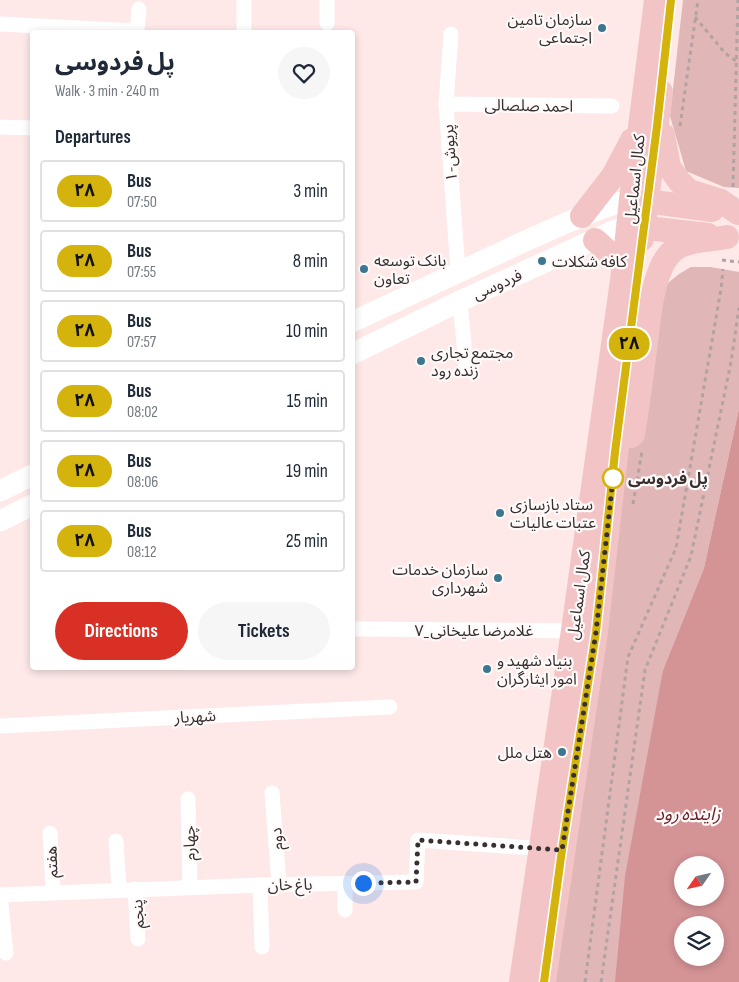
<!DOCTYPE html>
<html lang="en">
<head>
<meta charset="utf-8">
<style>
  :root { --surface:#fff; --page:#f6f6f7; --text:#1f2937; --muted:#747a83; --line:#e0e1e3; --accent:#d93025 }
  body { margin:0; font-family:"Sofia Sans Condensed","Noto Sans Arabic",sans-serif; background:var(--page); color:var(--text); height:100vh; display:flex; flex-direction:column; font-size:19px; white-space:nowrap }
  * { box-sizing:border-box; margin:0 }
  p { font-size:16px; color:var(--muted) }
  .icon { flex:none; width:28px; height:28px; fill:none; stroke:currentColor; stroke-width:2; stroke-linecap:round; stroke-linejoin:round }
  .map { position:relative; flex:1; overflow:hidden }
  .drawer { position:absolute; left:30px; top:30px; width:325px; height:640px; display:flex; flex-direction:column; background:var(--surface); border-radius:5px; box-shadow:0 2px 8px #0003 }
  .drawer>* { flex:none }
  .badge { padding:0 10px; border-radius:16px; font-size:18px; line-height:32px }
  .needle { width:32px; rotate:236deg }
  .controls { position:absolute; left:674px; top:856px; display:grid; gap:10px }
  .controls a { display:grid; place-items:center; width:50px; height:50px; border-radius:50%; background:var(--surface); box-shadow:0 2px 8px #0003; font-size:25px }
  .you { position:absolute; width:25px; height:25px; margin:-12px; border:4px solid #fff; border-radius:50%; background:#1a73e8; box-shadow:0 0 0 8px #1a73e833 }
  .map>.badge { position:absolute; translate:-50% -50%; box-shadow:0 0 0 2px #fff }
  h2 { padding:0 25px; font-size:19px; line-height:45px }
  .round { display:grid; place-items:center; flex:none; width:52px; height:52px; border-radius:26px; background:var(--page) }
  .overview { display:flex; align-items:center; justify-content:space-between; height:85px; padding:0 25px }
  h1 { font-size:24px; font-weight:700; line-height:38px }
  .action { display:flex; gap:10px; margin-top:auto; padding:10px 25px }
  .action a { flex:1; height:58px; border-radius:30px; background:var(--accent); color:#fff; font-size:20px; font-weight:700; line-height:58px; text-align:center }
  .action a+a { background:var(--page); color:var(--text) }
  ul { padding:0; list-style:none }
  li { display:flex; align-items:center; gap:15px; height:62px; margin:0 10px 8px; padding:0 15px; border:2px solid var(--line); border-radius:5px }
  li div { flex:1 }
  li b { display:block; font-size:19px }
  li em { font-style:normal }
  li .badge { min-width:55px; font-weight:700; text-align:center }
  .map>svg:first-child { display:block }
  .green { fill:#e0b6b6 }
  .water { fill:#d49395; fill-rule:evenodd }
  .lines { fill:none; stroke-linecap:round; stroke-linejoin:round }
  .path { stroke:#b3a2a2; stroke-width:3; stroke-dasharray:4 4; stroke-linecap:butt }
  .minor { stroke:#fff; stroke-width:15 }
  .secondary { stroke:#fff; stroke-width:21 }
  .primary { stroke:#f3c4c5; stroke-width:24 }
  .line-casing { stroke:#fff; stroke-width:11 }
  .line { stroke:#d4b30c; stroke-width:8 }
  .walk { stroke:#382f2f; stroke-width:5; stroke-dasharray:0 9 }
  .poi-dot { fill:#3c778f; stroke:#fffafa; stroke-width:2 }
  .stop-dot { fill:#fff; stroke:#d4b30c; stroke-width:2.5 }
  .labels { text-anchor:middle; stroke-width:4.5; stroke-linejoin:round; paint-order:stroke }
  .poi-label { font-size:16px; fill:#382f2f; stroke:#fffafa; text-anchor:start }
  .street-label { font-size:16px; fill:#382f2f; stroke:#fffafa }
  .stop-label { font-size:16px; font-weight:bold; fill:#382f2f; stroke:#fffafa; text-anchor:start }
  .water-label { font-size:18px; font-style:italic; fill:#6a1e27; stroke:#fffafa }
</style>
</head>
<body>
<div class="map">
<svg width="739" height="982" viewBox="0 0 739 982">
  <rect width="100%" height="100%" fill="#fee8e8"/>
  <g class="green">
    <path d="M683 0H739V188L724 187 686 171 670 116Z"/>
    <path d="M691 267H710L739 272V409L704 568 663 670 620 982H550L620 456 662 288 679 274Z"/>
  </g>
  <path class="water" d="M739 409V982H615L625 876 663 670 704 568ZM682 865H715V898H682ZM682 925H715V958H682Z"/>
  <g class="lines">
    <g class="path">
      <path d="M695 17 725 53 736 61"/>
      <path d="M680 126 698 0"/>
      <path d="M733 187 738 0"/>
      <path d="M722 260 739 262"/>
      <path d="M633 504 642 451"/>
      <path d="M585 982 628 657 676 548 721 289 723 269"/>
      <path d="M601 982 645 670 691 556 731 362 739 308"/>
    </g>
    <g class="minor">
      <path d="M327 0V23"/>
      <path d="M0 24 137 31 139 9"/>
      <path d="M244 32V0"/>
      <path d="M451 34 446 104 458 272"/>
      <path d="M446 104 612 106"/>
      <path d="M0 127 32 128"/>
      <path d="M460 301 466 367"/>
      <path d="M352 629 582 631"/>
      <path d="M0 726 390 707"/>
      <path d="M272 793 279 884"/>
      <path d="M188 799 190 887"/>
      <path d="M50 833 53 892"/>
      <path d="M116 841 119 889"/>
      <path d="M345 883V910"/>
      <path d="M260 885 262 947"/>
      <path d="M135 889 138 939"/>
      <path d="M0 895 260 885 416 882 418 840 548 849"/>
      <path d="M0 895 6 953"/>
    </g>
    <g class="secondary">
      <path d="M352 322C409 295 465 269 521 243 557 227 593 210 631 199"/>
      <path d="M352 354 460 301 613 231 629 226"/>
      <path d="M0 491 32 475"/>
      <path d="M0 521 32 505"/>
    </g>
    <g class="primary">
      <path d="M663 135 669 167 680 182 689 191 721 201 738 213"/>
      <path d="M632 199 712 210"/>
      <path d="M582 216 613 176 632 140"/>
      <path d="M629 226 708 235"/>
      <path d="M642 239 661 92"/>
      <path d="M595 240 624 266"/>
      <path d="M631 436 633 434C638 404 642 373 646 343 649 318 651 291 661 268 664 260 671 251 678 247 692 240 711 240 727 237"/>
      <path d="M521 982 573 630 624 266 631 199 656 0"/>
      <path d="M544 982 596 632 623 394"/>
    </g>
  </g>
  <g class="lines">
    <defs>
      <path id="line" d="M544 982 562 850 596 632 615 452 657 126 671 0"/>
    </defs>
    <use href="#line" class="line-casing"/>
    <use href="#line" class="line"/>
    <path class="walk" d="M363 883 416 882 418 840 562 850 596 632 613 478"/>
  </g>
  <g class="poi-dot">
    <circle cx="602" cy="28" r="5"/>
    <circle cx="542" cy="261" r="5"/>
    <circle cx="364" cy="269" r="5"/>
    <circle cx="421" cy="361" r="5"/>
    <circle cx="500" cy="513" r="5"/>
    <circle cx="498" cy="578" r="5"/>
    <circle cx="487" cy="669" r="5"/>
    <circle cx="562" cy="752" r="5"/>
  </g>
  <circle class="stop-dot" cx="613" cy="478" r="10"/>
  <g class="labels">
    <g class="poi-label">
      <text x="592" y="25" text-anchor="end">سازمان تامین<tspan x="592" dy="18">اجتماعی</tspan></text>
      <text x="374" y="266">بانک توسعه<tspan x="374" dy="18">تعاون</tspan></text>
      <text x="552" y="267">کافه شکلات</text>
      <text x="431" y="358">مجتمع تجاری<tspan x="431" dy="18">زنده رود</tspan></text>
      <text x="510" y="510">ستاد بازسازی<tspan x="510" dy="18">عتبات عالیات</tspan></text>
      <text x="488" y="575" text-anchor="end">سازمان خدمات<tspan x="488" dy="18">شهرداری</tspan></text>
      <text x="497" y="666">بنیاد شهید و<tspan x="497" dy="18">امور ایثارگران</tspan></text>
      <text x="552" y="758" text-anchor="end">هتل ملل</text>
    </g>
    <g class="street-label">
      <text transform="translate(529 105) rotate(1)" y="6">احمد صلصالی</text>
      <text transform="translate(449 153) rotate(-94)" y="6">۱-پریوش</text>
      <text transform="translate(634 179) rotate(-84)" y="6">کمال اسماعیل</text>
      <text transform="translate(497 284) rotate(-24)" y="6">فردوسی</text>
      <text transform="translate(578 595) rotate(-82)" y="6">کمال اسماعیل</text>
      <text x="474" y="636">۷_غلامرضا علیخانی</text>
      <text transform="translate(195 716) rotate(-3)" y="6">شهریار</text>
      <text transform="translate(276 839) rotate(-95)" y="6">دوم</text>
      <text transform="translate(189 843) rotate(-91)" y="6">چهارم</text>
      <text transform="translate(51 862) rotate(-92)" y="6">هفتم</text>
      <text transform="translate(290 884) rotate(-1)" y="6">باغ خان</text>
      <text transform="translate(137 914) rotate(-94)" y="6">پنجم</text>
    </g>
    <g class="stop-label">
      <text x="628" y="484">پل فردوسی</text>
    </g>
    <g class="water-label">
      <text x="688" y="820">زاینده رود</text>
    </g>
  </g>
</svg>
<div class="controls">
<a><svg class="needle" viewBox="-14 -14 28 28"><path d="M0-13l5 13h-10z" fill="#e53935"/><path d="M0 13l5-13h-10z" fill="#747a83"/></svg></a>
<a><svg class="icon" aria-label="layers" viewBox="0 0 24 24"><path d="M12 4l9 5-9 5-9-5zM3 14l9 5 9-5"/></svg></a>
</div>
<div class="you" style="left:363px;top:883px"></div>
<b class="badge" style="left:629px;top:344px;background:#d4b30c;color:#111">۲۸</b>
<section class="drawer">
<div class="overview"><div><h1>پل فردوسی</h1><p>Walk · 3 min · 240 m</p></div><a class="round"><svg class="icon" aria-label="heart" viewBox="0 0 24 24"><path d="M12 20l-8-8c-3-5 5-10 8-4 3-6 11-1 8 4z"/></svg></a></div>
<h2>Departures</h2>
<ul>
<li><span class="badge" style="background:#d4b30c;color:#111">۲۸</span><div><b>Bus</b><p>07:50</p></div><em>3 min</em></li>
<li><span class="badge" style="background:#d4b30c;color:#111">۲۸</span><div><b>Bus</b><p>07:55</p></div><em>8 min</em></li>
<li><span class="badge" style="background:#d4b30c;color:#111">۲۸</span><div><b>Bus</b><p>07:57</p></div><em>10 min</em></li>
<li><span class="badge" style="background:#d4b30c;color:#111">۲۸</span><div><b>Bus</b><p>08:02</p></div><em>15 min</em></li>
<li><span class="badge" style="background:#d4b30c;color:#111">۲۸</span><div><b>Bus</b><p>08:06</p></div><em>19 min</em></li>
<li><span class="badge" style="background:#d4b30c;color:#111">۲۸</span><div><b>Bus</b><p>08:12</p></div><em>25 min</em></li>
</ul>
<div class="action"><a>Directions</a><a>Tickets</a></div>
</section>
</div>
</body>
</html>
